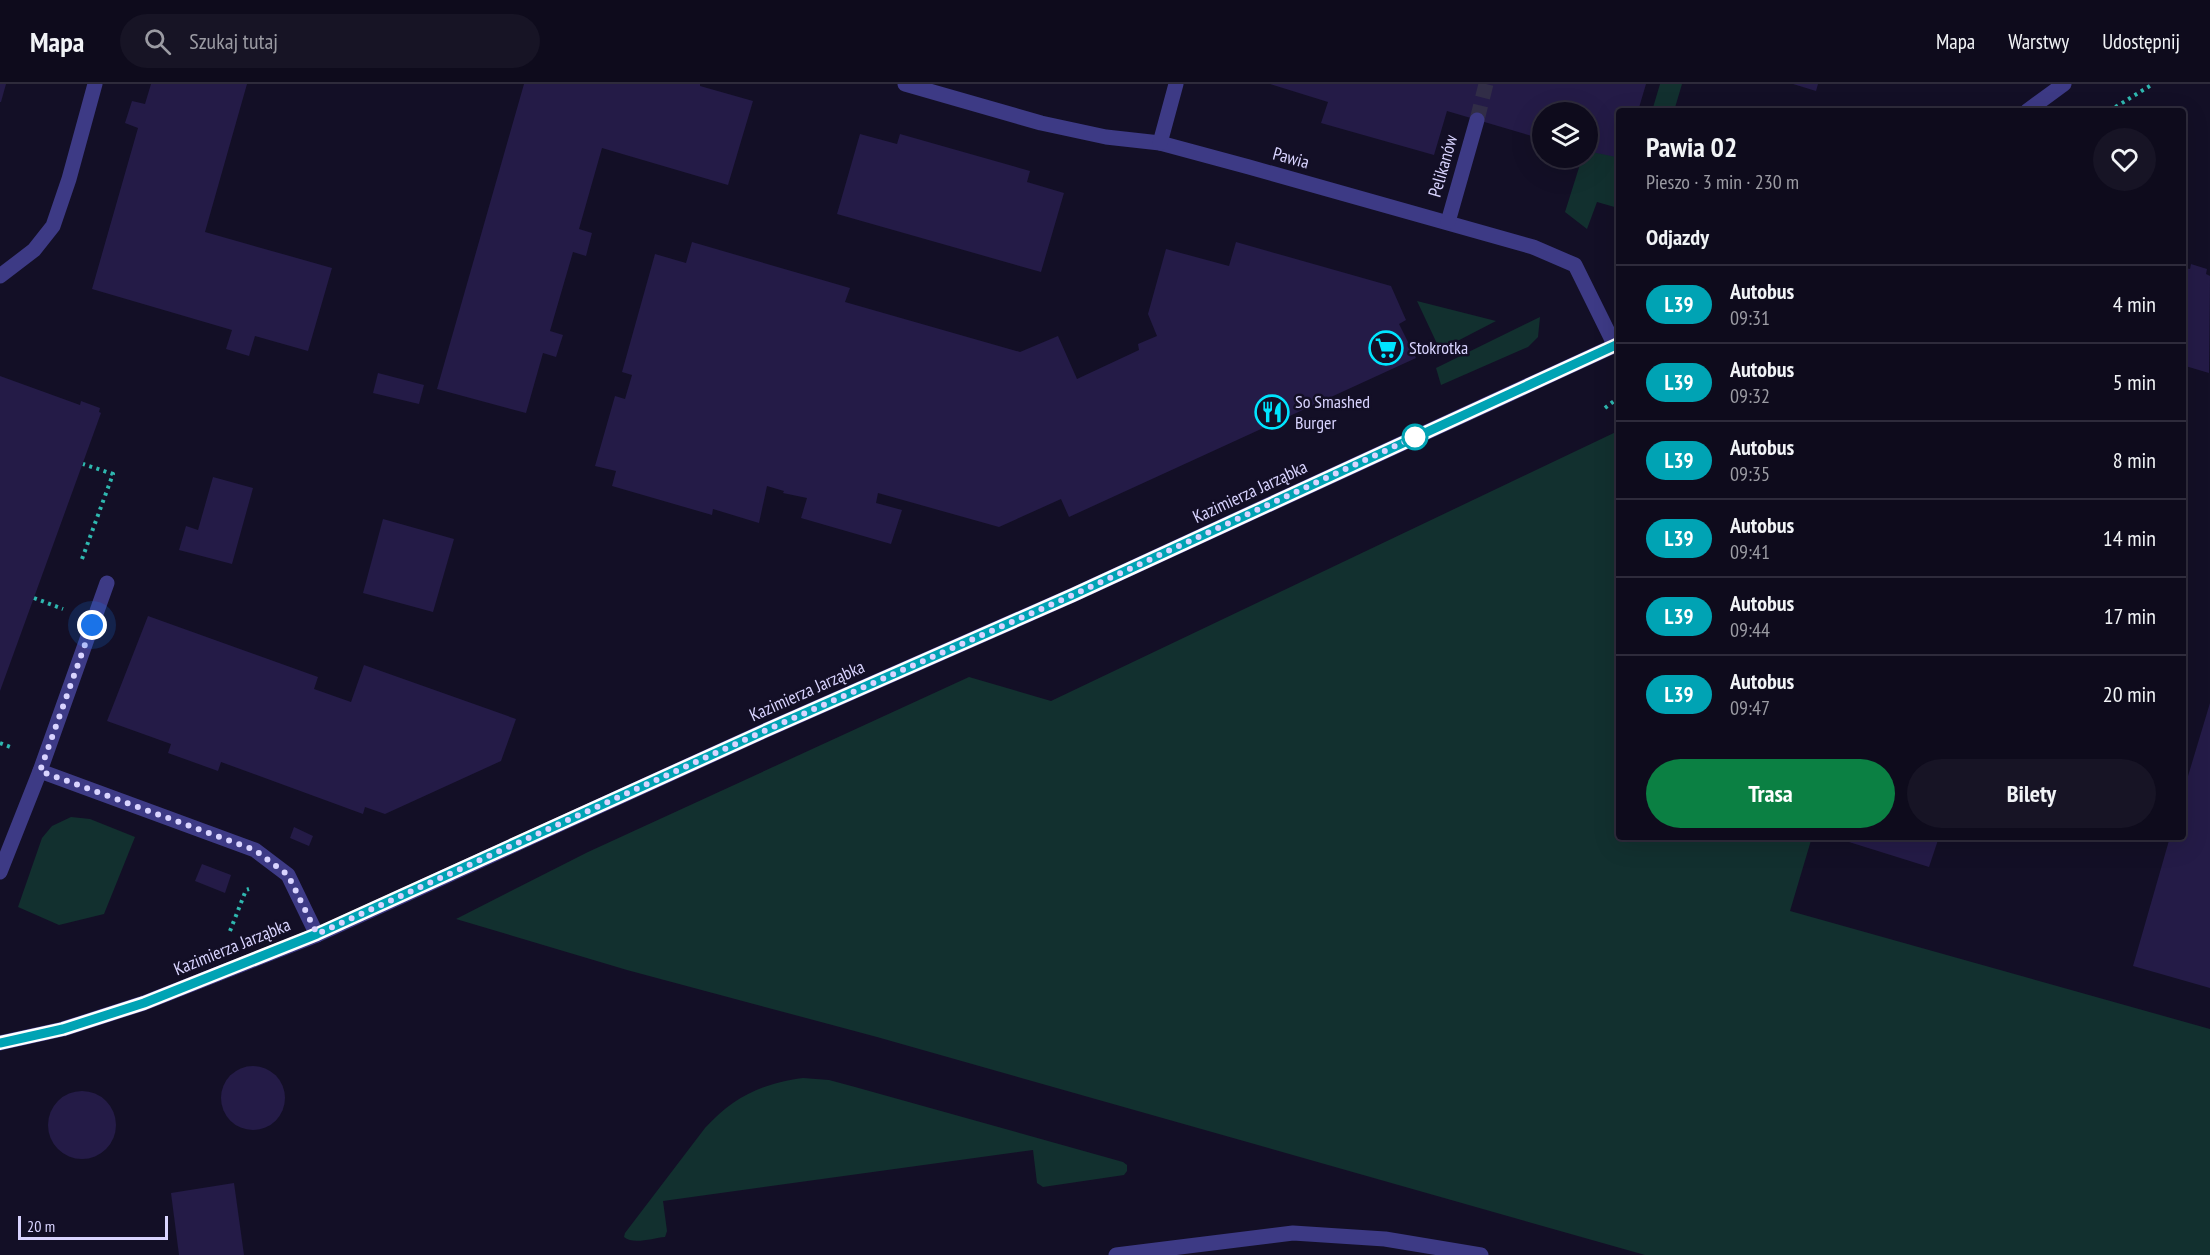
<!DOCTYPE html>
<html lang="pl">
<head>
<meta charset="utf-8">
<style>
  :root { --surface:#0e0b1c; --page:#171425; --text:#f1f3f6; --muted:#9b9ba3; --line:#2e2b3b; --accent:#0b8043 }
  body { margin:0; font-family:"PT Sans Narrow",sans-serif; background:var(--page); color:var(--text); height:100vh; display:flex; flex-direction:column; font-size:22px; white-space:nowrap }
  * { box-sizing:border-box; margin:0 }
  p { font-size:20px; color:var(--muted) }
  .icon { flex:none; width:33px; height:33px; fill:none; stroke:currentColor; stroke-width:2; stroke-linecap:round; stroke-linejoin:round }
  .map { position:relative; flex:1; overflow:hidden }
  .sheet { position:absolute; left:1616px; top:24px; width:570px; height:732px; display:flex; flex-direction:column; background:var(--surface); border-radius:6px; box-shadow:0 6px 24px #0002,0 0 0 2px var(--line) }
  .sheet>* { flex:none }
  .badge { padding:0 12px; border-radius:20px; font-size:21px; line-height:39px }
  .controls { position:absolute; left:1532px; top:18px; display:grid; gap:12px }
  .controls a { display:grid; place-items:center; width:66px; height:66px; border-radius:50%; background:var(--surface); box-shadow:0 6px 24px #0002,0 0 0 2px var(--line); font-size:30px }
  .scale { position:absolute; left:18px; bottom:15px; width:150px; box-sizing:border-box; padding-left:6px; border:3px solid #d9d4ff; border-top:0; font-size:16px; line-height:21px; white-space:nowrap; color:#d9d4ff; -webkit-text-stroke:4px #130f26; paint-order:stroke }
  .you { position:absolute; width:30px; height:30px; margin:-15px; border:4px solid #fff; border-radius:50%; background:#1a73e8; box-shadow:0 0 0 9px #1a73e833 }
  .map>.badge { position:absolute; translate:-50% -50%; box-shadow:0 0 0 3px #fff }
  h2 { padding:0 30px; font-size:22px; line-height:54px }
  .round { display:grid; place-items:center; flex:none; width:63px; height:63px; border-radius:32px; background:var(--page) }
  .head { display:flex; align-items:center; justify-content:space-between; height:102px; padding:0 30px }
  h1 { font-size:28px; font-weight:700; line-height:45px }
  .button { display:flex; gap:12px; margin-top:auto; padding:12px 30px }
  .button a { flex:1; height:69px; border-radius:36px; background:var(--accent); color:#fff; font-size:24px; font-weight:700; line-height:69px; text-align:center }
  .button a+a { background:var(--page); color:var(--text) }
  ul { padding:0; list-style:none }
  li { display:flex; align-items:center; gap:18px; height:78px; padding:0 30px; border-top:2px solid var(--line) }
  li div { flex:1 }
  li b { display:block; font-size:22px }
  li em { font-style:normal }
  li .badge { min-width:66px; font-weight:700; text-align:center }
  header { display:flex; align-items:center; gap:36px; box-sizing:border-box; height:84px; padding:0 30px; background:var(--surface); border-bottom:2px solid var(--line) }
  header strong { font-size:28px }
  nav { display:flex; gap:33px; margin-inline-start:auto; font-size:21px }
  .search { width:420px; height:54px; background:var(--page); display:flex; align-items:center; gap:15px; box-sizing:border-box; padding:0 21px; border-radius:33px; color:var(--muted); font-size:22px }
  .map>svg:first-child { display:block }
  .green { fill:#12302f }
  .building { fill:#241b47 }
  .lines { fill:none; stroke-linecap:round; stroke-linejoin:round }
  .minor-tunnel { stroke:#312d47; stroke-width:15; stroke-dasharray:15 8; stroke-linecap:butt }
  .path { stroke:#2fb8b0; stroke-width:4; stroke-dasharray:3 4.5; stroke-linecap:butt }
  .service { stroke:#3d3a85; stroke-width:15 }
  .minor { stroke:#3d3a85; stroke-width:15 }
  .line-casing { stroke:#fff; stroke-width:14 }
  .line { stroke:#00a3b4; stroke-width:9 }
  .walk { stroke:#d9d4ff; stroke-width:6; stroke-dasharray:0 10.8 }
  .stop-dot { fill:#fff; stroke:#00a3b4; stroke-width:3 }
  .labels { text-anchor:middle; stroke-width:5; stroke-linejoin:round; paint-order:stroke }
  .street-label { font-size:18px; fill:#d9d4ff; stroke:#130f26 }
  .poi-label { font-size:18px; fill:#d9d4ff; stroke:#130f26; text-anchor:start }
</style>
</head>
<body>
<header>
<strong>Mapa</strong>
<div class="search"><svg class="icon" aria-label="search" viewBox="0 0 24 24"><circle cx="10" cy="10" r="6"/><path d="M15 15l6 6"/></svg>Szukaj tutaj</div>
<nav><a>Mapa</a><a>Warstwy</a><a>Udostępnij</a></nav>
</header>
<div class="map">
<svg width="2210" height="1171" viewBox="0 0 2210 1171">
  <rect width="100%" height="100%" fill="#130f26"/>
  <g class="green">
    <path d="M1660 0H1682L1674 27H1652Z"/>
    <path d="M1593 64 1618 72V124L1597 118 1587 145 1565 128 1582 74H1587V70L1591 71Z"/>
    <path d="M1417 217 1496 237 1440 266Z"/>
    <path d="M1540 233 1538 253 1528 263 1441 301 1436 284Z"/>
    <path d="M1618 347V753H1812L1790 827 2210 945V1171H1645L877 953 627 886 456 835 588 768 969 593 1051 617Z"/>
    <path d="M71 733 90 735 135 753 104 830 59 841 18 823 42 754 52 742Z"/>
    <path d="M803 994 829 996 855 1003 1123 1078 1127 1081V1087L1124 1091 1043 1103 1037 1099 1033 1066 663 1117 667 1147 665 1153C653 1154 633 1161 624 1153L625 1149 705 1044C734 1013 760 1000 803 994Z"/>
  </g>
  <g class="building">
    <path d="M0 0H6L1 18H0Z"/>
    <path d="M151 0H247L205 148 332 184 308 267 255 252 249 272 226 265 232 246 92 205 138 44 125 39 132 17 145 20Z"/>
    <path d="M524 0H700V2L753 17 728 101 602 64 579 145 592 149 586 172 573 168 550 247 563 251 556 273 543 269 526 329 437 305Z"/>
    <path d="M1270 0H1646L1638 27H1618V73H1616L1587 67V28H1542V55L1447 27 1434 71 1321 39 1328 18Z"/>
    <path d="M1793 0H1818L1816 7Z"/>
    <path d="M860 50 897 60 900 50 1030 87 1027 98 1064 109 1041 188 837 130Z"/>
    <path d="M692 158 850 204 845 218 1020 268 1058 252 1077 295 1139 266 1138 260 1157 252 1148 230 1166 165 1229 182 1236 158 1391 202 1406 236 1399 240 1416 274 1069 433 1061 415 999 443 878 409 876 419 902 426 891 460 801 434 807 414 783 409 784 407 767 402 759 439 713 425 712 431 612 402 616 387 595 382 615 312 625 315 632 291 622 288 655 170 686 179Z"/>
    <path d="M2191 180 2207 185 2206 190 2210 192 2209 289 2182 281V183L2190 185Z"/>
    <path d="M378 289 424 301 419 320 373 309Z"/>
    <path d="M0 292 80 321 81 317 100 324 99 328 101 329 0 607Z"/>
    <path d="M213 393 253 404 232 480 179 466 186 442 198 446Z"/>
    <path d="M383 435 454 455 433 528 363 509Z"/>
    <path d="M148 532 318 593 314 605 351 618 364 581 516 635 501 677 385 730 365 723 363 730 221 678 218 687 168 669 171 660 107 637Z"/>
    <path d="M2210 619V904L2133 882 2170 753H2182V712Z"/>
    <path d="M294 743 313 752 309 762 290 754Z"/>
    <path d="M1833 753H1939L1929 783Z"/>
    <path d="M202 780 231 791 225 809 195 797Z"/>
    <circle cx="253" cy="1014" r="32"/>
    <circle cx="82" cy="1041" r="34"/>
    <path d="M234 1099 244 1171H179L171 1109Z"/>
  </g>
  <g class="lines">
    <path class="minor-tunnel" d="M1477 36 1486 0"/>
    <g class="path">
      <path d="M2109 27 2153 0"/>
      <path d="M1605 324 1618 314"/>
      <path d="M82 475 113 390 83 380"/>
      <path d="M34 514 63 525"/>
      <path d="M0 659 13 664"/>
      <path d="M230 847 246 806 249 805"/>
    </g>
    <g class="service">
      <path d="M107 499 40 687 255 766 288 791 317 851"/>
      <path d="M0 788 40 687"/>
      <path d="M1116 1171 1293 1149 1385 1155 1481 1171"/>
    </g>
    <g class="minor">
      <path d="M905 0 1041 39 1106 53 1160 59 1249 83 1533 163 1575 181 1615 262"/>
      <path d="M2027 27 2064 0"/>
      <path d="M1160 59 1176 0"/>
      <path d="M1448 138 1477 36"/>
      <path d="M0 192 34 166 53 142 69 95 95 0"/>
      <path d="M0 959 63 945 144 919 317 851 762 648 1073 511 1618 260"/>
    </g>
  </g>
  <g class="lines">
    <defs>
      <path id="line" d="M0 959 63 945 144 919 317 850 762 648 1073 511 1618 260"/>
    </defs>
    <use href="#line" class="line-casing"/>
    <use href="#line" class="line"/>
    <path class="walk" d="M92 541 40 687 255 766 288 791 317 850 762 648 1073 511 1417 352 1415 353"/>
  </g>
  <defs>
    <symbol id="supermarket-ring" viewBox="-11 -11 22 22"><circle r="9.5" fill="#130f26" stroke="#00e5ff" stroke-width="1.5"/><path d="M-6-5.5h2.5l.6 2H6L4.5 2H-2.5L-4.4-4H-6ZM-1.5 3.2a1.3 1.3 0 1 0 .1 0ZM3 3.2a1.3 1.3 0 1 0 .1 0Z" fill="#00e5ff"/></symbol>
    <symbol id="restaurant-ring" viewBox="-11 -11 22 22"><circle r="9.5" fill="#130f26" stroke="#00e5ff" stroke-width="1.5"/><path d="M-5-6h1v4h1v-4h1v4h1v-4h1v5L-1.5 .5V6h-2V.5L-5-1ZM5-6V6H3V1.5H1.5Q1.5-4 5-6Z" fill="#00e5ff"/></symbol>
  </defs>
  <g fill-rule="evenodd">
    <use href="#supermarket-ring" x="1367" y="245" width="38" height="38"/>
    <use href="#restaurant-ring" x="1253" y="309" width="38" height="38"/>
  </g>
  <circle class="stop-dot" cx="1415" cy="353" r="12"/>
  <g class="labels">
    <g class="street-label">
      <text transform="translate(1291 74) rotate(15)" y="6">Pawia</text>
      <text transform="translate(1443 82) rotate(-74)" y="6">Pelikanów</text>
      <text transform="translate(1250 408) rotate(-25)" y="6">Kazimierza Jarząbka</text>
      <text transform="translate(807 607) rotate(-24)" y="6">Kazimierza Jarząbka</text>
      <text transform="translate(232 863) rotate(-22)" y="6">Kazimierza Jarząbka</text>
    </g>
    <g class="poi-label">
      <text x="1409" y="270">Stokrotka</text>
      <text x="1295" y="324">So Smashed<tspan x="1295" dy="21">Burger</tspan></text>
    </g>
  </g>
</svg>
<div class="controls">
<a><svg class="icon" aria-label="layers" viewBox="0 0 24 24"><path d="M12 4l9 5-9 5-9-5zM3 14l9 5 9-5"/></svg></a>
</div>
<div class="scale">20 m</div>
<div class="you" style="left:92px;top:541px"></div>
<section class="sheet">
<div class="head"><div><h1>Pawia 02</h1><p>Pieszo · 3 min · 230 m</p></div><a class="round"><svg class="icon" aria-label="heart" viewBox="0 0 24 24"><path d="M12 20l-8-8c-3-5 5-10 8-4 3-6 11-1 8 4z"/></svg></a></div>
<h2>Odjazdy</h2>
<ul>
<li><span class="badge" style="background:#00a3b4;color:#fff">L39</span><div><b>Autobus</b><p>09:31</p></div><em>4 min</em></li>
<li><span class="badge" style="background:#00a3b4;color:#fff">L39</span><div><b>Autobus</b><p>09:32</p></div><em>5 min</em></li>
<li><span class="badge" style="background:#00a3b4;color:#fff">L39</span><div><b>Autobus</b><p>09:35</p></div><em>8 min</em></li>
<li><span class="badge" style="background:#00a3b4;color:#fff">L39</span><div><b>Autobus</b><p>09:41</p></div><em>14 min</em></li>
<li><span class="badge" style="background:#00a3b4;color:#fff">L39</span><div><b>Autobus</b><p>09:44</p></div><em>17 min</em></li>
<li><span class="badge" style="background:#00a3b4;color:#fff">L39</span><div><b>Autobus</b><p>09:47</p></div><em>20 min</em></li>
</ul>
<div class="button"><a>Trasa</a><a>Bilety</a></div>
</section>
</div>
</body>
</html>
